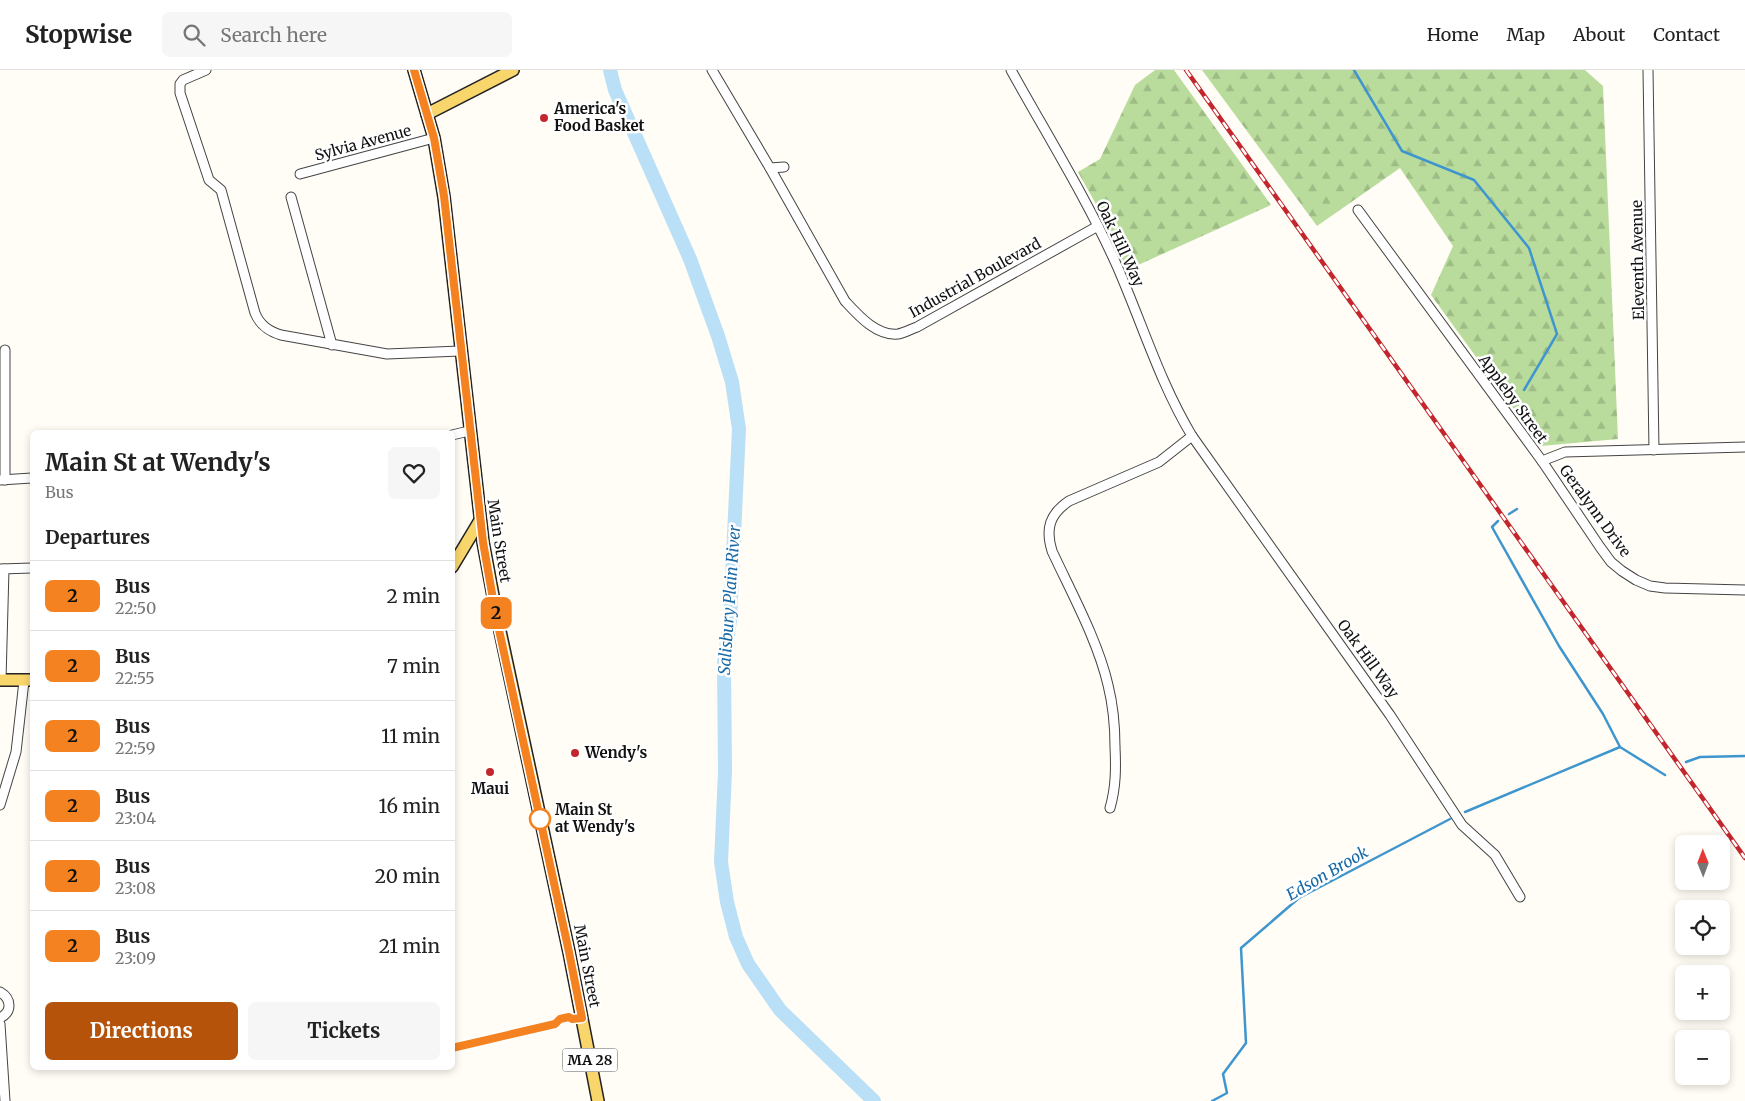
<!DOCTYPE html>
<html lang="en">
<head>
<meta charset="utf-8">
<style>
  :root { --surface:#fff; --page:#f6f6f6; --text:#222; --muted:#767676; --line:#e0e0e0; --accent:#b45309 }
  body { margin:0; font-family:Merriweather,serif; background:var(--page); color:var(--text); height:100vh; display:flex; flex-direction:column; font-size:19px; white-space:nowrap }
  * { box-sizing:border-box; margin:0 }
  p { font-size:16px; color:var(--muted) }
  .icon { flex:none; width:28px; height:28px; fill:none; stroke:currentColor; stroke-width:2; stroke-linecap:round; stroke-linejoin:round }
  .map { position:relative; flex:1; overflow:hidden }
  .drawer { position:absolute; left:30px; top:360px; width:425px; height:640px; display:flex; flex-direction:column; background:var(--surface); border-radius:8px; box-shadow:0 2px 8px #0003 }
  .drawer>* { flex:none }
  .badge { padding:0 10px; border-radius:8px; font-size:18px; line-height:32px }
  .needle { width:32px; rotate:359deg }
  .buttons { position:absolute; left:1675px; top:765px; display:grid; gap:10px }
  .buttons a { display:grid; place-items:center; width:55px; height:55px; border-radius:8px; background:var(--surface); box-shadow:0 2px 8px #0003; font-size:25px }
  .map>.badge { position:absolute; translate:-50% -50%; box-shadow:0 0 0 2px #fff }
  h2 { padding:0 15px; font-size:19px; line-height:45px }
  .round { display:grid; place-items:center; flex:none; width:52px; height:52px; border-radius:8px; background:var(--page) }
  .overview { display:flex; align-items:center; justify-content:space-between; height:85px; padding:0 15px }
  h1 { font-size:24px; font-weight:700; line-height:38px }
  .primary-button { display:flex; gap:10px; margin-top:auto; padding:10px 15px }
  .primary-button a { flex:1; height:58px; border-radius:8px; background:var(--accent); color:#fff; font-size:20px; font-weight:700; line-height:58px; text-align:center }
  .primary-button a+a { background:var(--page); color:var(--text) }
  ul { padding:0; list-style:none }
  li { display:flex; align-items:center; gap:15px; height:70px; padding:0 15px; border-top:1px solid var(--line) }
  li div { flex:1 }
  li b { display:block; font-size:19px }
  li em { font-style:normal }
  li .badge { min-width:55px; font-weight:700; text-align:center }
  header { display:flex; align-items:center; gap:30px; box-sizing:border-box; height:70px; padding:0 25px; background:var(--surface); border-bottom:1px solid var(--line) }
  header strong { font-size:24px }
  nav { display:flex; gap:28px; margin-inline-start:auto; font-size:18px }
  .search { width:350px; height:45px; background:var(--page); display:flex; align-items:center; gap:12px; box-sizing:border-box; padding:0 18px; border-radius:8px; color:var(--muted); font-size:19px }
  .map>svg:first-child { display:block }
  .forest { fill:url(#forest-firs) }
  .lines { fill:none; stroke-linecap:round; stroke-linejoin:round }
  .stream { stroke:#3f96cf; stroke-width:2.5 }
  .river { stroke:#b9e0f7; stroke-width:14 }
  .minor-casing { stroke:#444; stroke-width:11 }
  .major-casing { stroke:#222; stroke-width:14 }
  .minor { stroke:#fff; stroke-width:9 }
  .major { stroke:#f9d66b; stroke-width:11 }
  .rail-casing { stroke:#c4262e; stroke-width:4.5 }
  .rail { stroke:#fff; stroke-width:2.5; stroke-dasharray:8; stroke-linecap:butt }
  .line-casing { stroke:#fff; stroke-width:11 }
  .line { stroke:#f58220; stroke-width:8 }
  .poi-dot { fill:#c4262e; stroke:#fff; stroke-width:2 }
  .stop-dot { fill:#fff; stroke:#f58220; stroke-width:2.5 }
  .labels { text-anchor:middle; stroke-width:5; stroke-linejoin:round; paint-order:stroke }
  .shield { fill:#fff; stroke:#585858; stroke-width:1 }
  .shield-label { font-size:14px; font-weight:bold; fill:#111 }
  .poi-label { font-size:15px; font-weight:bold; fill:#111; stroke:#fff; text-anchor:start }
  .street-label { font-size:15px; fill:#111; stroke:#fff }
  .stop-label { font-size:15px; font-weight:bold; fill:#111; stroke:#fff; text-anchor:start }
  .water-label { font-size:16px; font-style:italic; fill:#1768a6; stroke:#fff }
</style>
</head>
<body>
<header>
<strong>Stopwise</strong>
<div class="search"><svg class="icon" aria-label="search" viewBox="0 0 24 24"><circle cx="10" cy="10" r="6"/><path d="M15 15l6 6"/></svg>Search here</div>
<nav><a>Home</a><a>Map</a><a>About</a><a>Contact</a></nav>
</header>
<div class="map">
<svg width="1745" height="1031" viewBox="0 0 1745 1031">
  <defs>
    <pattern id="forest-firs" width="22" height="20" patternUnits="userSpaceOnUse" patternTransform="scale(1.25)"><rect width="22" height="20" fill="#b9dc9c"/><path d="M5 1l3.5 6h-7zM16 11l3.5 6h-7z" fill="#9ebc85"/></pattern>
  </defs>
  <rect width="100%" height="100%" fill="#fffdf5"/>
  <g class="forest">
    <path d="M1155 0H1174L1271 135 1127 200 1106 152 1078 102 1100 89 1135 15Z"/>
    <path d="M1202 0H1585L1603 16 1618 369 1541 376 1431 225 1453 176 1400 98 1317 156Z"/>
  </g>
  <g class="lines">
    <g class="stream">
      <path d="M1354 0 1402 81 1474 110 1529 178 1557 264 1524 320"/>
      <path d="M1509 444 1517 439"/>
      <path d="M1498 451 1492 457 1559 576 1603 644 1620 677"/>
      <path d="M1686 692 1700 687 1745 686"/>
      <path d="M1465 742 1620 677 1665 705"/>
      <path d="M1212 1031 1227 1023 1223 1004 1246 973 1241 878 1299 828 1450 749"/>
    </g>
    <path class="river" d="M610 0 615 20 690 189 718 266 732 312 739 359 730 550 724 594 725 701 721 792 727 832 736 867 748 894 780 940 874 1031"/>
    <defs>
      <g id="minor">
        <path d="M206 0 183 10 180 14V23L209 110 221 120 255 243C260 255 268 261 281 265L387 284 460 281"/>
        <path d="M712 0 770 98 784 97"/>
        <path d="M1011 0C1047 65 1087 129 1117 196 1142 253 1160 313 1192 366L1390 645 1462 755 1495 785 1520 827"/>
        <path d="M1648 0 1654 380"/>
        <path d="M770 98 845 231C858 245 876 266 898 264 904 263 911 259 917 257L1098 156"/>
        <path d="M300 104 434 68"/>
        <path d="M291 127 332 275"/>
        <path d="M1358 140 1542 391 1565 382 1745 377"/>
        <path d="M452 365 469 361"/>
        <path d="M1542 391 1600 477 1611 492 1622 501 1636 510 1650 516 1665 518 1745 520"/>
        <path d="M0 410 32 408"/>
        <path d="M5 410V280"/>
        <path d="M0 499 32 498"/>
        <path d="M1 610 4 499"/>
        <path d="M0 735 16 682 24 611"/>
        <path d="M1110 738C1116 717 1116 698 1115 677 1115 656 1113 635 1108 615 1098 571 1071 522 1052 481 1045 458 1050 444 1069 431L1159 392 1192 366"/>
        <path d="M0 922C12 929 12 942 0 948"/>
        <path d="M0 954 5 1031"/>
      </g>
      <g id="major">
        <path d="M414 0 434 68 444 127 483 472 497 547 569 882 598 1031"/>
        <path d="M427 44 513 0"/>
        <path d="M452 497 479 452"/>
        <path d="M0 610H32"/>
      </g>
    </defs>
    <use href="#minor" class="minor-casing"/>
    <use href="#major" class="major-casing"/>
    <use href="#minor" class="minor"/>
    <use href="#major" class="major"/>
    <defs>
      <path id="rail" d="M1186 0 1745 788"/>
    </defs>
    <use href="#rail" class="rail-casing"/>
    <use href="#rail" class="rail"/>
  </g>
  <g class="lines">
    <defs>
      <path id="line" d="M414 0 434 68 444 126 483 472 496 546 569 882 582 948 572 949 569 947 560 949 555 954 452 978"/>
    </defs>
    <use href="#line" class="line-casing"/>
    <use href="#line" class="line"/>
  </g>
  <g class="poi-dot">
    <circle cx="544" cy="48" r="5"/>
    <circle cx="575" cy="683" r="5"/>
    <circle cx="490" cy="702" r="5"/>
  </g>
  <circle class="stop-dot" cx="540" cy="749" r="10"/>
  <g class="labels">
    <rect class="shield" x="562.5" y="978.5" width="55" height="23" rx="4"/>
    <g class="shield-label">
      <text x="590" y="995">MA 28</text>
    </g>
    <g class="poi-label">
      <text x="554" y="44">America's<tspan x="554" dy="17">Food Basket</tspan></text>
      <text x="585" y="688">Wendy's</text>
      <text x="490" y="724" text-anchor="middle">Maui</text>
    </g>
    <g class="street-label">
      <text transform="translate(363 73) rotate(-15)" y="5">Sylvia Avenue</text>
      <text transform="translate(1120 174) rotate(65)" y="5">Oak Hill Way</text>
      <text transform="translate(1638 190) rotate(-91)" y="5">Eleventh Avenue</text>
      <text transform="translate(975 208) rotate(-29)" y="5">Industrial Boulevard</text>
      <text transform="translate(1513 329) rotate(54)" y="5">Appleby Street</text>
      <text transform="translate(1595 441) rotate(54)" y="5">Geralynn Drive</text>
      <text transform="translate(499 471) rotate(81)" y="5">Main Street</text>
      <text transform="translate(1368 589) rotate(54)" y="5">Oak Hill Way</text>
      <text transform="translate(587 896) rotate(79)" y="5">Main Street</text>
    </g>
    <g class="stop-label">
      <text x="555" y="745">Main St<tspan x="555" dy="17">at Wendy's</tspan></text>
    </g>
    <g class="water-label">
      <text transform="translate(729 530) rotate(-86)" y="6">Salisbury Plain River</text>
      <text transform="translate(1327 803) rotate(-30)" y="6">Edson Brook</text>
    </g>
  </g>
</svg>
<div class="buttons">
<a><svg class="needle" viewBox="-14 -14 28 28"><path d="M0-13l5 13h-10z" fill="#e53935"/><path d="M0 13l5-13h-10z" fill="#767676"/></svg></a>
<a><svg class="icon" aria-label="locate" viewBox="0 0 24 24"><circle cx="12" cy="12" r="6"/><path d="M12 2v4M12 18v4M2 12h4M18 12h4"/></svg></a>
<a>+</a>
<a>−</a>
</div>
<b class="badge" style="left:496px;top:543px;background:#f58220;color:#111">2</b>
<section class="drawer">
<div class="overview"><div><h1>Main St at Wendy's</h1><p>Bus</p></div><a class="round"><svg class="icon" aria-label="heart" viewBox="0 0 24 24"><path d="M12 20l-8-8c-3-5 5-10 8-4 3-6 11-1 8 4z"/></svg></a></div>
<h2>Departures</h2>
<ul>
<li><span class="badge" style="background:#f58220;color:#111">2</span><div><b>Bus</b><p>22:50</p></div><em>2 min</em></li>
<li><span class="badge" style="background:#f58220;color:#111">2</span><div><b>Bus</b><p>22:55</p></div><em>7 min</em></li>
<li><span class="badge" style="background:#f58220;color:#111">2</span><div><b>Bus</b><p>22:59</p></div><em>11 min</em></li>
<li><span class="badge" style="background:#f58220;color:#111">2</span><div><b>Bus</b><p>23:04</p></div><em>16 min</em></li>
<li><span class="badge" style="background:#f58220;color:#111">2</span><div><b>Bus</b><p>23:08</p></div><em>20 min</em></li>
<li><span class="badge" style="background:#f58220;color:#111">2</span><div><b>Bus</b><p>23:09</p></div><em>21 min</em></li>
</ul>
<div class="primary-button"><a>Directions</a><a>Tickets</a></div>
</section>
</div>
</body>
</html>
